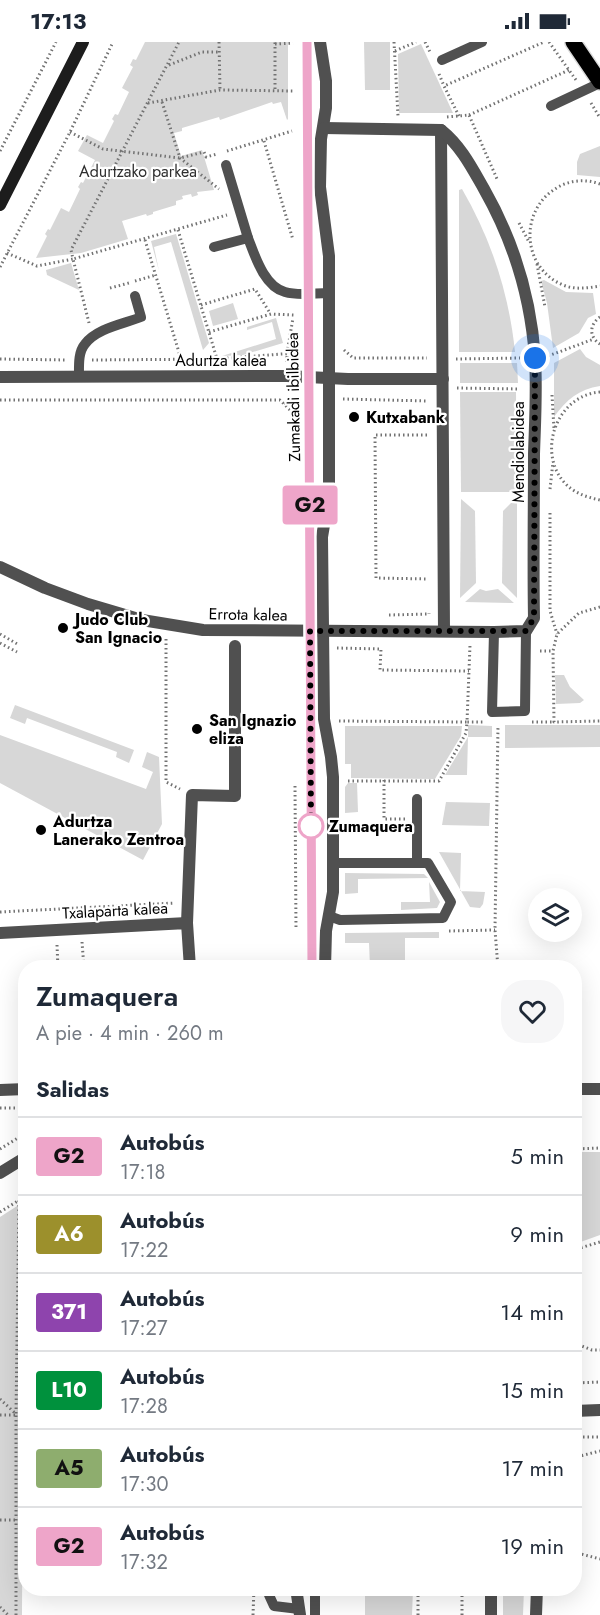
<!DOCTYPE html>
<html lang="es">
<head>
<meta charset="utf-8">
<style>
  :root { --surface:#fff; --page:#f6f6f7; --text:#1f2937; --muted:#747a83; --line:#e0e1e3 }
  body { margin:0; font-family:Jost,sans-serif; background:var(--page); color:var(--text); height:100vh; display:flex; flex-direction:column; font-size:22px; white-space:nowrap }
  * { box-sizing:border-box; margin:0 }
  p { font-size:20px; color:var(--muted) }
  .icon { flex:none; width:33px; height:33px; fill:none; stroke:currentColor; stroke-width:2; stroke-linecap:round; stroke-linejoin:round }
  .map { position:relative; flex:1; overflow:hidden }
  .panel { position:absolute; left:18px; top:918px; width:564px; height:636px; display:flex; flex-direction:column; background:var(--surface); border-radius:24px; box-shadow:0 6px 24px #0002 }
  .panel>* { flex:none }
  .badge { padding:0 12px; border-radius:4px; font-size:21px; line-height:39px }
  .fabs { position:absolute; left:528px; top:846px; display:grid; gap:12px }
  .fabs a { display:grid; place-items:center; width:54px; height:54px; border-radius:50%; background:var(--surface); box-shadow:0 6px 24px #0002; font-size:30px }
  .you { position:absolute; width:30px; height:30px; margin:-15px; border:4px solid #fff; border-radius:50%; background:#1a73e8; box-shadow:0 0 0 9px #1a73e833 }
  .map>.badge { position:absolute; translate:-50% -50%; box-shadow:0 0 0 3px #fff }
  h2 { padding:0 18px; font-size:22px; line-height:54px }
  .round { display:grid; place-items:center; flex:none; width:63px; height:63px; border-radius:24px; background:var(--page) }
  .overview { display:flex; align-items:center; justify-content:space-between; height:102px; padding:0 18px }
  h1 { font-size:28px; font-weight:600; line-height:45px }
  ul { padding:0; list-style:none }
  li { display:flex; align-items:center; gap:18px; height:78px; padding:0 18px; border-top:2px solid var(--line) }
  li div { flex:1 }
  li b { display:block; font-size:22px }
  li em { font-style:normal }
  li .badge { min-width:66px; font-weight:700; text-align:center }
  .status { display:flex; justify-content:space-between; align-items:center; height:42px; padding:0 30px; background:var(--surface); direction:ltr }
  .status svg { height:16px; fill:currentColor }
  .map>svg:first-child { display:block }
  .green { fill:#d7d7d7 }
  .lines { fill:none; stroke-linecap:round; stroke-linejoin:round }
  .primary-casing { stroke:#dbdbdb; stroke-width:18 }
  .path { stroke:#727272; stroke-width:3; stroke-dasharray:1.5 3; stroke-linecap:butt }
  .lane { stroke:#505050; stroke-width:10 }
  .street { stroke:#505050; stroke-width:12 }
  .secondary { stroke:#1d1d1d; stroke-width:12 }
  .primary { stroke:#000; stroke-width:15 }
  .line-casing { stroke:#fff; stroke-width:14 }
  .line { stroke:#eea5c9; stroke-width:9 }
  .walk { stroke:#000; stroke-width:6; stroke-dasharray:0 10.8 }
  .poi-dot { fill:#000; stroke:#fff; stroke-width:2 }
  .stop-dot { fill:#fff; stroke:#eea5c9; stroke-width:3 }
  .labels { text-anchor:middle; stroke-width:4.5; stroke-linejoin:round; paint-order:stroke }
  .park-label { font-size:16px; fill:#2e2e2e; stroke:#fff }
  .street-label { font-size:16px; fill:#000; stroke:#fff }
  .poi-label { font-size:16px; font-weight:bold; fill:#000; stroke:#fff; text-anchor:start }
  .stop-label { font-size:16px; font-weight:bold; fill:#000; stroke:#fff; text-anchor:start }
</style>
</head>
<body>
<div class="status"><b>17:13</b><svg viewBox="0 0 49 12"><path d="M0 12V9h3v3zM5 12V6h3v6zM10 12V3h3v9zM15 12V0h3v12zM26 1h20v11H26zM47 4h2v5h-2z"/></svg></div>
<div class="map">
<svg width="600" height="1573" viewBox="0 0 600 1573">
  <rect width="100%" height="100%" fill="#fff"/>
  <g class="green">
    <path d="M145 0H288V77L287 78 281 60 273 62 272 60 220 78 219 75 182 86V89L174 91 181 114 202 108 214 148 197 150 198 153 192 155 191 152 182 154 183 157 176 159V163L153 170V172L147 174 146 172 122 179 128 197 81 211 36 216 47 194 45 192 48 187 50 188 61 166 69 170 80 147 78 145 81 140 83 141 95 118 78 109 87 93 103 101 114 79 112 77 115 72 118 73 129 50 122 46 133 25 130 23 133 17 136 18Z"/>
    <path d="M364 0H390V48H365Z"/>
    <path d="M421 2 453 71H399L398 12Z"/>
    <path d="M600 104V135L577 133V120L580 112Z"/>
    <path d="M462 147C491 197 509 251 515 310H459V148Z"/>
    <path d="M176 192 209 301 203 308 171 200 154 205 159 229 151 199Z"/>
    <path d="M71 221 79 248 47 233 46 228Z"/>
    <path d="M544 238 566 250 593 251 596 272 588 276 579 291 553 306 547 261 541 239Z"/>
    <path d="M233 261 238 277 213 284 209 269Z"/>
    <path d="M276 276 283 301 243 313 222 314 276 297 272 280 247 288V285Z"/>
    <path d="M580 307 586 315 600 323V344C579 347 566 358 554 375V321Z"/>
    <path d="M460 321H517L518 341H460Z"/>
    <path d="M460 350H516L517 450H461Z"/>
    <path d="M517 455V556L502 541 503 469Z"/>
    <path d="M461 457 475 469 476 541 460 556Z"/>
    <path d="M480 547 486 549 498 547 514 561 465 560Z"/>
    <path d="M555 633H564L570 645 584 658 580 661 556 662Z"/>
    <path d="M15 663 134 708 129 721 116 715 117 710 27 676 25 682 10 676Z"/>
    <path d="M468 683 492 684V695H468L467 733H445L468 695Z"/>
    <path d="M505 683H600V705L505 706Z"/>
    <path d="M345 684H462L461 694 435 737 351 736V722H345Z"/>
    <path d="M0 693 146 747 153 730 142 725 147 710 159 715 162 782 143 818 0 741Z"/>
    <path d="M348 741H357L358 770 345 771V745Z"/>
    <path d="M446 760 490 761 489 784 442 783Z"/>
    <path d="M439 810 461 811 460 849 485 850 483 862 480 866 470 865Z"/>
    <path d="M345 831 424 832 428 836 358 837V851L345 852Z"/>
    <path d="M429 840 440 860 437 866 401 868V860H430Z"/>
    <path d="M439 890V896H405V920H450V925H370L369 901H345V891Z"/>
    <path d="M574 1110H600V1193L575 1202Z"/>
    <path d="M25 1159 26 1363H22L26 1394H23L22 1573H0V1175Z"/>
    <path d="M365 1547H413L412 1573H365Z"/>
    <path d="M503 1547H524L523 1573H503Z"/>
  </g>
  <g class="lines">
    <defs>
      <path id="primary" d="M573 0 600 40"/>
    </defs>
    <use href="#primary" class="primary-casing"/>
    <g class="path">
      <path d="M219 0 220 48"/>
      <path d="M394 0 398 74"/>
      <path d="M425 0 431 12"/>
      <path d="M549 0 576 38"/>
      <path d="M275 2 293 1"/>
      <path d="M395 9 416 0"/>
      <path d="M169 23 202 10H219"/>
      <path d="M439 32 444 44"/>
      <path d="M275 47V0"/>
      <path d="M162 60 180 116 219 147"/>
      <path d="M148 61 220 48 295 49"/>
      <path d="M591 61 600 76"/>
      <path d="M469 73 569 28"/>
      <path d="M459 74 444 44 544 0"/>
      <path d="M447 75 469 73 497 137"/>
      <path d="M70 90 103 107 180 116 204 110 206 115 217 112"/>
      <path d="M264 99 293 198"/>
      <path d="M0 109 56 0"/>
      <path d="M227 109 292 89"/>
      <path d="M600 142C587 137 572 138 560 144 519 165 520 225 563 243 575 248 588 246 600 244"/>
      <path d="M519 181 529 200"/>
      <path d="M178 188 217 317"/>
      <path d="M145 198 181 317"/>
      <path d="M7 211 37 224 73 217 71 208 179 0"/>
      <path d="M537 222 545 265"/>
      <path d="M0 225 70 90 113 0"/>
      <path d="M135 239 156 233"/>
      <path d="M110 246 129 241"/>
      <path d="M201 263 255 247 270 271"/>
      <path d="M600 275C589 283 589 295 600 302"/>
      <path d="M89 281 73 217 227 173"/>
      <path d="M209 290 271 272 294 273"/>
      <path d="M344 308 353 316H427"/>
      <path d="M548 314 594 297"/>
      <path d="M0 317 67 318"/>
      <path d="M456 317 521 316"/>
      <path d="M92 318 217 317 295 311"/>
      <path d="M287 320V311L293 276"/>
      <path d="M457 346 520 347"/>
      <path d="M600 350C558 353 537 407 563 439 573 451 586 455 600 458"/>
      <path d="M552 353 554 387"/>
      <path d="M343 357 428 359"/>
      <path d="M0 358H280L294 372"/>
      <path d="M284 362 288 358H297"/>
      <path d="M427 393H375L376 536 428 537"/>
      <path d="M550 447 553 420"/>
      <path d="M550 471V569L557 592"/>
      <path d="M600 565 579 571 557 592 553 609 554 680 600 679"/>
      <path d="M389 573 429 572V571"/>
      <path d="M0 592 19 603"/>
      <path d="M166 597V740L180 747"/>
      <path d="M0 601 17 610"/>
      <path d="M337 606 381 607 380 628 469 629"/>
      <path d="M540 609H553"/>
      <path d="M339 679 467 680 470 603"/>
      <path d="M532 680H554"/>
      <path d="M384 738V777H405"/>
      <path d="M348 739H439L466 691 467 680H483"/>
      <path d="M295 744 296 888"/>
      <path d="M0 870 175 861"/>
      <path d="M449 889 495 888"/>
      <path d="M82 900 84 926"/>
      <path d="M57 903 58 926"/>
      <path d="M498 926 495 888 498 684"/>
      <path d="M20 966H26"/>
      <path d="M0 1066H24"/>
      <path d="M0 1107 26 1091"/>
      <path d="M574 1107 600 1106"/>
      <path d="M0 1170 26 1154"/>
      <path d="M574 1211 580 1206 600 1200"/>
      <path d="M574 1301 592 1308H600"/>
      <path d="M574 1341 600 1340"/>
      <path d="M0 1357 16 1372 19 1158"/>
      <path d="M0 1373H26"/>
      <path d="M574 1395H600"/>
      <path d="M574 1418 580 1414 600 1409"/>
      <path d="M0 1478H15"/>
      <path d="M574 1508 581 1512 600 1517"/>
      <path d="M0 1565 8 1573"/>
      <path d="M16 1573V1372"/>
      <path d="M253 1573 254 1546"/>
      <path d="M418 1573V1546"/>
      <path d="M462 1573V1546"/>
    </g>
    <g class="lane">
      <path d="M307 0 312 926"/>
      <path d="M442 18 482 0"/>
      <path d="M551 64 600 41"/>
      <path d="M226 123 248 196"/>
      <path d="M214 205 248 196C255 214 264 244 285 250 298 254 315 251 328 251"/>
      <path d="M79 334C79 324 78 310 85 302 97 286 124 282 141 275L135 254"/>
      <path d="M494 590 492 670 525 669 526 589"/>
      <path d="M417 821V757"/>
      <path d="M329 874 340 878 443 876 451 860 428 821H333"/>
      <path d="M270 1546 269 1553 274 1564 299 1567"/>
      <path d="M315 1573V1546"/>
    </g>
    <g class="street">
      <path d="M320 0 326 39V66L321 97 320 145 329 214V453L322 495 324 677 331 715 333 735V850L326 889 325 926"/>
      <path d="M441 88 444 589"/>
      <path d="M0 335 287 334 348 337H443"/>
      <path d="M0 525 45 546 88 562 142 578 203 588 494 590 526 589 534 576C533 521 534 466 534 412 535 380 537 347 535 316 531 257 513 198 484 147 472 126 461 104 441 88L324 86"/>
      <path d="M187 881 192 753 235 754V604"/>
      <path d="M0 891 187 881 190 926"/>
      <path d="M574 1047H600"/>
      <path d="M0 1048 26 1047"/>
      <path d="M0 1131 26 1115"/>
      <path d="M574 1369 600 1368"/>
      <path d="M296 1546 300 1573"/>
      <path d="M491 1573V1546"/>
      <path d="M536 1573 537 1546"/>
    </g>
    <path class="secondary" d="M0 163 83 0"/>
    <use href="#primary" class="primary"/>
  </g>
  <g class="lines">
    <defs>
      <path id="line" d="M307 0 312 926"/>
    </defs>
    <use href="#line" class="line-casing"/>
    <use href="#line" class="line"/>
    <path class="walk" d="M311 784 310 589H526L534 576 535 316"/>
  </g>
  <g class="poi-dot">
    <circle cx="354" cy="375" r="6"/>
    <circle cx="63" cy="586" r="6"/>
    <circle cx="197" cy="687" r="6"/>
    <circle cx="41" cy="788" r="6"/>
  </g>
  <circle class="stop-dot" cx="311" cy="784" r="12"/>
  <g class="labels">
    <g class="park-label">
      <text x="138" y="135">Adurtzako parkea</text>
    </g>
    <g class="street-label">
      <text x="221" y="324">Adurtza kalea</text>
      <text transform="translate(293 355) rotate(-91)" y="6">Zumakadi ibilbidea</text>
      <text transform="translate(518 410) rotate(-90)" y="6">Mendiolabidea</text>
      <text transform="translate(248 572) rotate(1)" y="6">Errota kalea</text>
      <text transform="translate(115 868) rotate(-3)" y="6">Txalaparta kalea</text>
    </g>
    <g class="poi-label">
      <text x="366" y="381">Kutxabank</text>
      <text x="75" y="583">Judo Club<tspan x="75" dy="18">San Ignacio</tspan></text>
      <text x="209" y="684">San Ignazio<tspan x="209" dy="18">eliza</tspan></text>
      <text x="53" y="785">Adurtza<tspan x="53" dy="18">Lanerako Zentroa</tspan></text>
    </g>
    <g class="stop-label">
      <text x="329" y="790">Zumaquera</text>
    </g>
  </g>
</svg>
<div class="fabs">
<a><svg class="icon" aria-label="layers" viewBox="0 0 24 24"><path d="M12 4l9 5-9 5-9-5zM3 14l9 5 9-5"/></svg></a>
</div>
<div class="you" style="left:535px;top:316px"></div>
<b class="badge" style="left:310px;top:463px;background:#eea5c9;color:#111">G2</b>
<section class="panel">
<div class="overview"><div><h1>Zumaquera</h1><p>A pie · 4 min · 260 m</p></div><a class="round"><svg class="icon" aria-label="heart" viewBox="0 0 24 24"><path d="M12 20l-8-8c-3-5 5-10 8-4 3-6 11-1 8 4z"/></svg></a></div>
<h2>Salidas</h2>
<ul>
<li><span class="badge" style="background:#eea5c9;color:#111">G2</span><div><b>Autobús</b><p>17:18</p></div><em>5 min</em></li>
<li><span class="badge" style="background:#9c902c;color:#fff">A6</span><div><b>Autobús</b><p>17:22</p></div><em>9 min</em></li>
<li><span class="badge" style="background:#8e44ad;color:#fff">371</span><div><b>Autobús</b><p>17:27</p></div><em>14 min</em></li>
<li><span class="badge" style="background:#00913d;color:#fff">L10</span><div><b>Autobús</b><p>17:28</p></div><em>15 min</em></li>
<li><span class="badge" style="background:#8ead6e;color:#111">A5</span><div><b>Autobús</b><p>17:30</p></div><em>17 min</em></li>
<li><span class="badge" style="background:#eea5c9;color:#111">G2</span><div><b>Autobús</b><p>17:32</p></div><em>19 min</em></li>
</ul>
</section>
</div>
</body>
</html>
